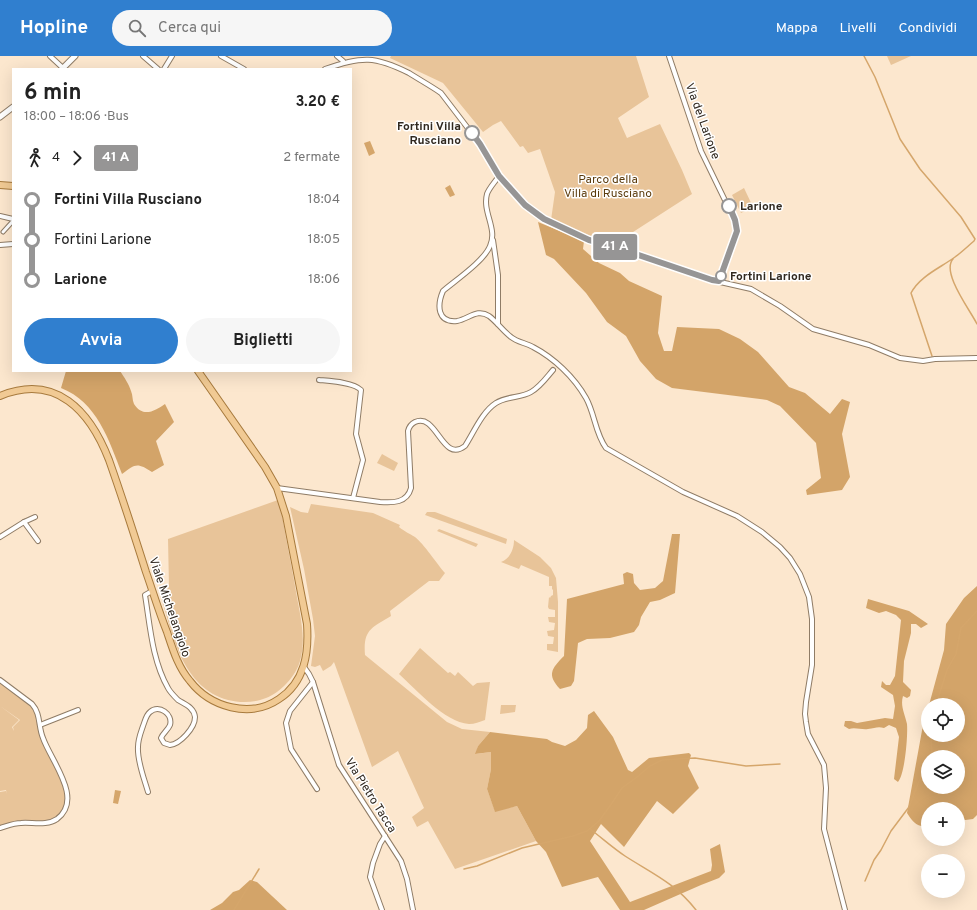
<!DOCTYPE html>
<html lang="it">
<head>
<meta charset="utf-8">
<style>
  :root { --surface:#fff; --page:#f6f6f6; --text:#222; --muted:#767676; --accent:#307fcf }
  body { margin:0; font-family:Overpass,sans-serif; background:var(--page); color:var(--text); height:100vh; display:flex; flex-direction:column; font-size:15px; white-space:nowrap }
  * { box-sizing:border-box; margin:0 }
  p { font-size:13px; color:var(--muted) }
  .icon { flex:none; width:22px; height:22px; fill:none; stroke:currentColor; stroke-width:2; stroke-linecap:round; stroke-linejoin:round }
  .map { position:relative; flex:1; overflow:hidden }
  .side { position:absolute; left:12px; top:12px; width:340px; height:304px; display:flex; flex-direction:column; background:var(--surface); border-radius:0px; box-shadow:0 4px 16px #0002 }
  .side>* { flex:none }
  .badge { padding:0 8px; border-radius:3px; font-size:14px; line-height:26px }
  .controls { position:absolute; left:921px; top:642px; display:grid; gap:8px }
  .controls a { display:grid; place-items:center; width:44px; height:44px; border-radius:50%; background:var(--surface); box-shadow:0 4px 16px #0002; font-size:20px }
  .map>.badge { position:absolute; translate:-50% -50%; box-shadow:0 0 0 2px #fff }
  .legs { display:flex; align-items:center; gap:6px; height:44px; padding:0 12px; font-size:13px }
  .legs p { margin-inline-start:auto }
  .summary { display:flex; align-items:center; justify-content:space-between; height:68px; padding:0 12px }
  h1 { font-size:22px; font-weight:700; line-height:30px }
  .action { display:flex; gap:8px; margin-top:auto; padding:8px 12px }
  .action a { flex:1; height:46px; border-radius:24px; background:var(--accent); color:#fff; font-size:16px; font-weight:700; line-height:46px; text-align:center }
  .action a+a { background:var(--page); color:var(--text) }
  ul { padding:0 12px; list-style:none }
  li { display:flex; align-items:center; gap:14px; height:40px; font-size:15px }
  li i { display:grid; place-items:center; width:6px; height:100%; margin:0 5px; background:currentColor }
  li i::after { content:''; width:10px; height:10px; margin:-5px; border:3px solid; border-radius:50%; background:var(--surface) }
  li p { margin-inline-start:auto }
  li:first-child i { background:linear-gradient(#0000 50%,currentColor 0) }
  li:last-child i { background:linear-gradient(currentColor 50%,#0000 0) }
  header { display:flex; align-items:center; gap:24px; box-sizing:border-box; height:56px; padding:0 20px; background:var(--accent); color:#fff }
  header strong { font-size:19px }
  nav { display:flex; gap:22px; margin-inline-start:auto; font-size:14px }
  .search { width:280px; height:36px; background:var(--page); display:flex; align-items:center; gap:10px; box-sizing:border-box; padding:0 14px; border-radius:22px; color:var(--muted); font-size:15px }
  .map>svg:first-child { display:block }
  .green { fill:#e8c499 }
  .forest { fill:#d3a469; fill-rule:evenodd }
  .water { fill:#d5a66b }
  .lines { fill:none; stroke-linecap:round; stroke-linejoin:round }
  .stream { stroke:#d5a66b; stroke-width:1.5 }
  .pedestrian-casing { stroke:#8f7c66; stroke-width:5 }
  .minor-casing { stroke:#8f7c66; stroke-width:6 }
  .tertiary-casing { stroke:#8f7c66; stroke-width:7 }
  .primary-casing { stroke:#a77a3d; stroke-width:8 }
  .pedestrian { stroke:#fff; stroke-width:3 }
  .minor { stroke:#fff; stroke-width:4 }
  .tertiary { stroke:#fff; stroke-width:5 }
  .primary { stroke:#f1ca94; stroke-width:6 }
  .line-1-casing { stroke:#fff; stroke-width:9 }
  .line-1 { stroke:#969595; stroke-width:6 }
  .stop-1-dot { fill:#fff; stroke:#969595; stroke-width:2 }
  .labels { text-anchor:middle; stroke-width:3; stroke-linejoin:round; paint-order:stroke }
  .street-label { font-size:12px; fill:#312920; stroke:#fff }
  .stop-label { font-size:12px; font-weight:bold; fill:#312920; stroke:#fff; text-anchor:start }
  .park-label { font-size:12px; fill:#5c3c0d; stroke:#fff }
</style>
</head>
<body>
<header>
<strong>Hopline</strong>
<div class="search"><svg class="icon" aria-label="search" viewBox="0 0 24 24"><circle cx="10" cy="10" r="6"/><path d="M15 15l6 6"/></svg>Cerca qui</div>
<nav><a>Mappa</a><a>Livelli</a><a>Condividi</a></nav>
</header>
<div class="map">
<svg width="977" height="854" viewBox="0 0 977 854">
  <rect width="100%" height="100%" fill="#fce7ce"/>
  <g class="green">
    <path d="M391 0H636L649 41 618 62 627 82 660 68 682 114 692 138 616 187 588 179 551 164 555 136 540 93 528 97 523 90 520 91 501 65 493 69 483 76 443 27 390 2Z"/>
    <path d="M887 0H911L891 9Z"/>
    <path d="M744 132 753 151 741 157 732 139Z"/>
    <path d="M382 398 398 407 394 415 377 407Z"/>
    <path d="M278 444 282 459C286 483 291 507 295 530 299 555 307 581 300 605 296 620 280 637 266 642 254 647 240 647 228 644 183 632 172 579 161 540L169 531 168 483Z"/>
    <path d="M311 448 373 457 400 469 399 471C405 476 409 477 415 481 424 488 437 508 445 517L439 525H429L390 555 391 560C371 572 363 574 365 599L447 666 462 673 490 676 478 690 476 698 491 696V713L487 733 495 755 517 750 536 785 455 813 428 765 417 771 412 761 424 752 398 695 372 711 334 606 331 610 323 615 320 609 315 611 311 610 315 580 313 563 304 513 290 451 301 456 308 457Z"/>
    <path d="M427 456H435L507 483 506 488 425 459Z"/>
    <path d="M439 473 478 488 476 491 437 475Z"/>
    <path d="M514 484 540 501 551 512 556 522 558 546V596L547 594V588H553L554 581 548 580 547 575 554 574 555 567 549 566 548 561H555V554L549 553 548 551 549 541 550 542 551 540 553 539V534L552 533V530H549V521L521 509 519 513 501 506C510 503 514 493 514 484Z"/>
    <path d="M420 592 448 617 450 616 455 620 458 616 473 630 477 627 490 626 485 664C479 666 475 668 469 668 444 666 417 634 399 618Z"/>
    <path d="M0 626 29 648 37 657 41 684 65 732C68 744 64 761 49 764 40 766 28 765 18 766 12 767 6 768 0 770V736L6 735 7 738 6 734 0 735V650L19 664 12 671 14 675 13 671 20 664 0 650Z"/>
    <path d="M501 649H516L515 656 500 658Z"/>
  </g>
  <g class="forest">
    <path d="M538 166 584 185 583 193 599 207 620 217 629 225 662 240 658 277 664 295H672L677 271 719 273 740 283 758 296 789 331 805 337 830 358 842 343 850 346 842 378 850 421 842 434 807 439 806 434 821 422 816 387 780 350 767 344 672 332 656 323 640 305 626 280 607 266 586 237 554 203 546 199Z"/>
    <path d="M66 315H120C124 321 129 328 131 335 133 339 132 344 134 348 143 362 155 355 165 348L174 366 156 385 164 409 152 416C137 406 135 408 122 418 109 384 97 346 61 332Z"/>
    <path d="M672 478H680L675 537 660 544 650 546 641 561 639 569 634 576 610 582 587 583 578 587 574 625 571 630 560 633C547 619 551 613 564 600L567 543 624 528 623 518 627 516 633 518 634 527 640 534 655 532 663 525Z"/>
    <path d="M977 530V759L973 763 958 765V753H928V770C917 772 912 765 907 757L923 669 928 653V679H958V649H929L944 594 946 568 964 542ZM928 701H958V731H928Z"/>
    <path d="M868 543 909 555 928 568 921 572 916 568H911V577L904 605 903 626 911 634 910 640 907 642 903 640C900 650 905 658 907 668 908 679 905 718 898 726L894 723 899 681 896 672 889 669 884 672C878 670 875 672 868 673 862 674 855 671 849 673L844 670 845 665H851L857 667 885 662 893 663 895 650 893 639 881 631 882 625 886 629H890L895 620 901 564 896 559 886 555 879 557 866 552Z"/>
    <path d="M594 655 613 681 628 714 632 716 649 702 689 697 691 699 688 710 699 732 673 758 657 745 624 791 601 768 590 785 630 846 711 815 712 809 710 793 720 788 725 816 719 822 701 829 644 854H620L598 821 562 831 546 796 536 785 517 750 495 756 487 733 491 713V696L475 698 478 690 490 676 547 683 552 686 565 690 576 684 587 672 588 659Z"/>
    <path d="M250 824 257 826 287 854H210L222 847 233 836 239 834Z"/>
  </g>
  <g class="water">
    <path d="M370 85 375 97 369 100 364 87Z"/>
    <path d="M450 129 455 139 450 141 445 132Z"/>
    <path d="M115 734 121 735 118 748 113 747Z"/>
  </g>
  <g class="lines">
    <g class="stream">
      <path d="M864 0 875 21 900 83 920 113 961 161 975 183 974 185C968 190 962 196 955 201 940 212 920 220 911 237L932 300"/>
      <path d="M953 203C941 216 970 254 977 268"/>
      <path d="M936 649 947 614 956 598 961 572 977 555"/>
      <path d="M931 679 932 701"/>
      <path d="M590 773C602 782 613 792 625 800 653 818 675 827 696 854"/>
      <path d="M464 813 477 810 522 792 573 780 587 775 599 765 612 747 622 732 637 721 650 710 662 704 695 702 746 710 780 708"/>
      <path d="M865 825 874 804 881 794 891 775 909 751 920 723 928 714"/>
      <path d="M234 854 259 813"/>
    </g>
    <defs>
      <path id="pedestrian" d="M3 176 13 165"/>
      <g id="minor">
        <path d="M50 0 64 13"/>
        <path d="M143 0 158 13"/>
        <path d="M221 0 244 13"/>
        <path d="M337 0 343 5"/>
        <path d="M669 0 701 95 736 167 737 177 719 225"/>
        <path d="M164 13 172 0"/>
        <path d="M325 13C362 0 375 0 409 17 420 24 431 30 441 37L480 88 499 120 525 149 544 163 589 183 612 190 707 223 751 233 780 250 813 273 869 289 900 302 923 305 935 303 977 302"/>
        <path d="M499 120C495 126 489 132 487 138 482 156 498 173 490 190 484 205 456 224 443 235 437 249 437 267 457 265 469 263 477 252 489 260 497 266 503 275 511 281 517 286 526 287 533 291 554 302 574 321 586 342 595 358 595 377 606 392L683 436 737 460 762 476 780 491 790 502 800 518 809 541 812 563V609L806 646 805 658 806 666 808 678 824 709 826 732 824 773 845 854"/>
        <path d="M0 160 13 163"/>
        <path d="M493 184 498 219V268"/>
        <path d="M0 189 13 188"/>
        <path d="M319 324C330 325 353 326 361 334L356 378 363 404 353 442"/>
        <path d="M277 432 380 446C393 447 407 447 411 432L408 375C409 371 411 368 415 366 437 356 442 408 465 390 474 376 482 356 496 347 507 340 521 342 531 336 540 331 547 321 553 314"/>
        <path d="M24 466 38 485"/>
        <path d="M0 481 24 466 35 461"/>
        <path d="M304 611 309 618 313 626 339 709 401 805 407 823 413 854"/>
        <path d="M0 624 32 648C41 658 38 670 43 682 51 705 84 743 57 763 47 770 32 766 21 767 14 767 7 770 0 772"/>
        <path d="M313 626 290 655 286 667 291 693 317 733"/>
        <path d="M40 669 78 654"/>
        <path d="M148 736C144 722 137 705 138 691 138 683 141 676 143 670 145 665 146 659 150 656 159 648 173 658 170 669 168 674 163 677 161 682L164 687 170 689C180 688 195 672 195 661 194 651 184 648 178 644 174 640 170 636 168 632 152 604 150 569 145 539L152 535"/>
        <path d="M382 854 370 821 373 807 380 788 385 780"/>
      </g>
      <g id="tertiary">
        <path d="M62 13 75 0"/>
        <path d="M0 61 13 51"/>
      </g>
      <g id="primary">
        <path d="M0 129 13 130"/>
        <path d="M0 340C56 317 90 355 109 404 122 441 134 478 146 516 153 536 159 556 167 576 173 594 178 611 190 625 210 651 250 663 279 643 305 626 309 597 307 568L286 460 277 432 265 411 198 315"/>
      </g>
    </defs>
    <use href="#pedestrian" class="pedestrian-casing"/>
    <use href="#minor" class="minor-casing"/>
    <use href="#tertiary" class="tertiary-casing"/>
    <use href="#primary" class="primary-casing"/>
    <use href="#pedestrian" class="pedestrian"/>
    <use href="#minor" class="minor"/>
    <use href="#tertiary" class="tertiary"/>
    <use href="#primary" class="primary"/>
  </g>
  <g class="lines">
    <defs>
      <path id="line-1" d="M472 77 480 88 499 120 525 149 544 163 589 184 612 190 712 224 719 225 737 175 735 164 729 150"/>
    </defs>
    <use href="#line-1" class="line-1-casing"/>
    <use href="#line-1" class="line-1"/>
  </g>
  <g class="stop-1-dot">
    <circle cx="472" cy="77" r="7"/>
    <circle cx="729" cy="150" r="7"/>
    <circle cx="721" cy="220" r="5"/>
  </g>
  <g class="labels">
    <g class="street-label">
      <text transform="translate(703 65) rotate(70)" y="4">Via del Larione</text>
      <text transform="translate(170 551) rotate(71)" y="4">Viale Michelangiolo</text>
      <text transform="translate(371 739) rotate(58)" y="4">Via Pietro Tacca</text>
    </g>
    <g class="stop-label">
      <text x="461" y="74" text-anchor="end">Fortini Villa<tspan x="461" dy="14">Rusciano</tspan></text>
      <text x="740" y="154">Larione</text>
      <text x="730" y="224">Fortini Larione</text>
    </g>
    <g class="park-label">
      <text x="608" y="127">Parco della<tspan x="608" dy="14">Villa di Rusciano</tspan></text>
    </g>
  </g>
</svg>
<div class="controls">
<a><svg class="icon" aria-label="locate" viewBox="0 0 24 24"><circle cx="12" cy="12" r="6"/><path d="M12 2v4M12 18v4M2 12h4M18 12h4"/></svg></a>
<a><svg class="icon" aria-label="layers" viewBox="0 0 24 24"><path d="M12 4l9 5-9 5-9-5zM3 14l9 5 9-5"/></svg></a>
<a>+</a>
<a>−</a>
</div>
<b class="badge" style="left:615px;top:191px;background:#969595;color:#fff">41 A</b>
<section class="side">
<div class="summary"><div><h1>6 min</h1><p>18:00 – 18:06 · Bus</p></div><b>3.20 €</b></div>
<div class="legs"><svg class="icon" aria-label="walk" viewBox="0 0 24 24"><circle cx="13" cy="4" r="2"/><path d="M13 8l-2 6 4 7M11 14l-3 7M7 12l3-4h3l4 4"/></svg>4<svg class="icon" aria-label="forward" viewBox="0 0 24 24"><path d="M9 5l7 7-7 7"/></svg><b class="badge" style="background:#969595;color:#fff">41 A</b><p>2 fermate</p></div>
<ul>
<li><i style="color:#969595"></i><b>Fortini Villa Rusciano</b><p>18:04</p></li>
<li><i style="color:#969595"></i><span>Fortini Larione</span><p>18:05</p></li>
<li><i style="color:#969595"></i><b>Larione</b><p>18:06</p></li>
</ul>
<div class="action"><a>Avvia</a><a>Biglietti</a></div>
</section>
</div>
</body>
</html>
